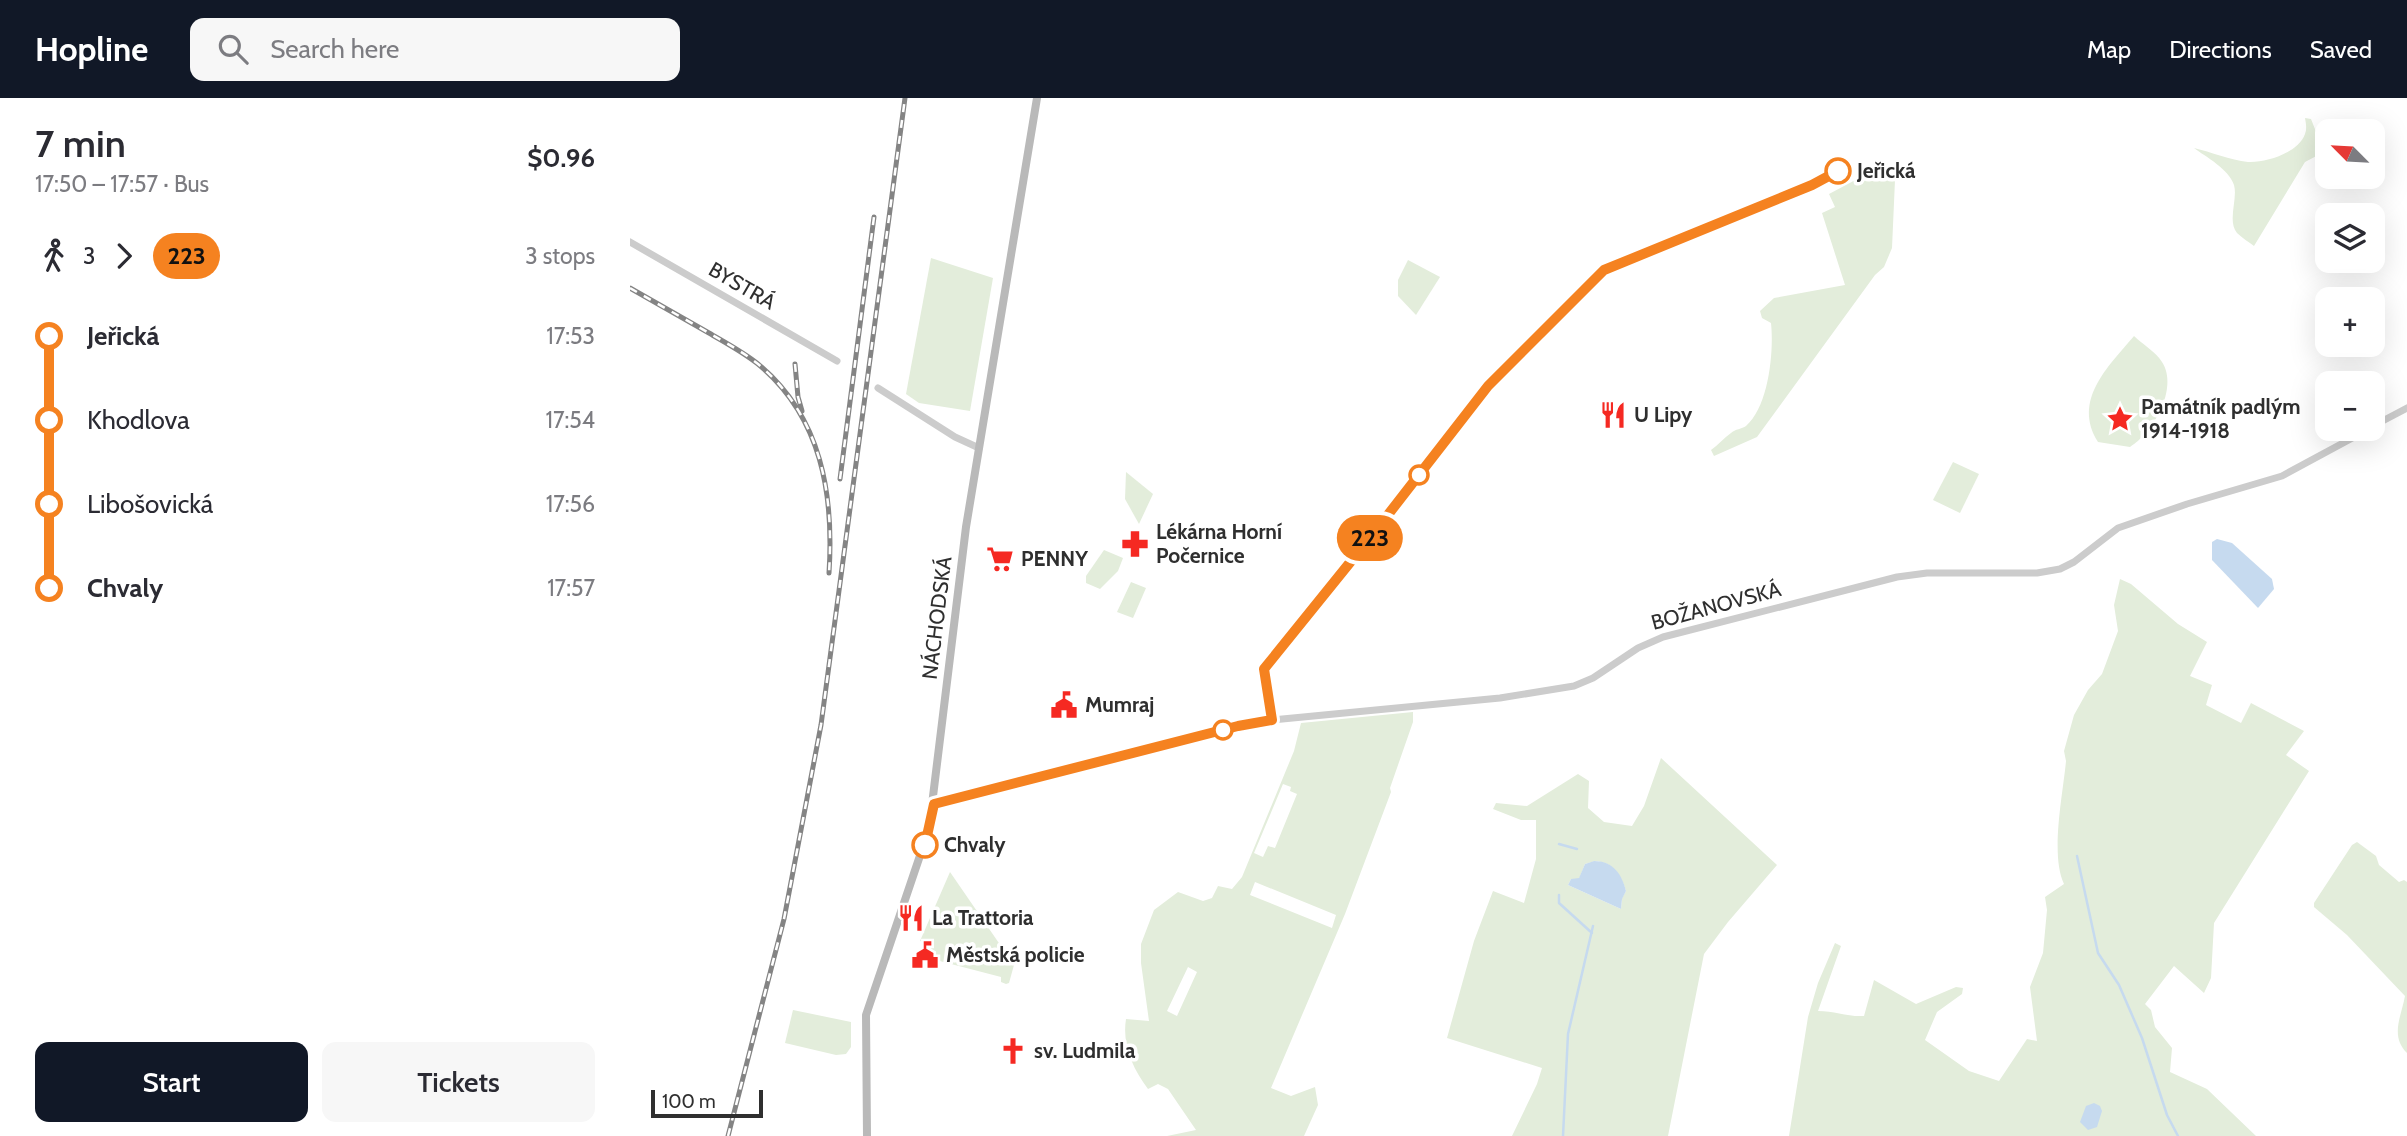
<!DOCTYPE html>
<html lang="en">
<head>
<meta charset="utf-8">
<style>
  :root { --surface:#fff; --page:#f7f7f7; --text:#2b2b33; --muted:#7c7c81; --accent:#111827 }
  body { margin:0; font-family:Cabin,sans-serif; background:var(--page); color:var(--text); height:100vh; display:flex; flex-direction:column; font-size:26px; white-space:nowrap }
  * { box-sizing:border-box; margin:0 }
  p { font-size:23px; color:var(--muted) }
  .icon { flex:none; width:38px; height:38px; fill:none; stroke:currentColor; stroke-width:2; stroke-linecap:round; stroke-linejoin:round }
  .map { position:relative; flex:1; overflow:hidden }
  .sheet { display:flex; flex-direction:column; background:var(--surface); width:630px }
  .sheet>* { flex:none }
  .badge { padding:0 14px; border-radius:23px; font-size:24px; line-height:46px }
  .needle { width:46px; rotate:294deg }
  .fabs { position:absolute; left:1685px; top:21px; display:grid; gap:14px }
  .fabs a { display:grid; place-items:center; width:70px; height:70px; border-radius:14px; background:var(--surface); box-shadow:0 7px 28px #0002; font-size:35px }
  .scale { position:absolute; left:21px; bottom:18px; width:112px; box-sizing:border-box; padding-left:7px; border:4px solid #2f2f2f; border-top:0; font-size:19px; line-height:24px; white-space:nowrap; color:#2f2f2f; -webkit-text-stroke:5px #fff; paint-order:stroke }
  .map>.badge { position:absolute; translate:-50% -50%; box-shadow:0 0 0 4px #fff }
  .legs { display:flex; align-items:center; gap:10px; height:77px; padding:0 35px; font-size:23px }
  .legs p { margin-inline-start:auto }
  .headline { display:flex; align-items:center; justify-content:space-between; height:119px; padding:0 35px }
  h1 { font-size:38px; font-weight:600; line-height:52px }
  .primary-button { display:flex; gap:14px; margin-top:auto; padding:14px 35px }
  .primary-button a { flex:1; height:80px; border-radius:14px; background:var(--accent); color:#fff; font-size:28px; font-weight:600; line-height:80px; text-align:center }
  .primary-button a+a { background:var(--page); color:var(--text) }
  ul { padding:0 35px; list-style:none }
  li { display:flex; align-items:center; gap:24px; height:84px; font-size:26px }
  li i { display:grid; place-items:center; width:10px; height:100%; margin:0 9px; background:currentColor }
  li i::after { content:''; width:18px; height:18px; margin:-9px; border:5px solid; border-radius:50%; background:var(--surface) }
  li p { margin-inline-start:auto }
  li:first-child i { background:linear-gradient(#0000 50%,currentColor 0) }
  li:last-child i { background:linear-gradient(currentColor 50%,#0000 0) }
  header { display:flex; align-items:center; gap:42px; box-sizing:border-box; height:98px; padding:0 35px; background:var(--accent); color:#fff }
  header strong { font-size:33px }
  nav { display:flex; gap:38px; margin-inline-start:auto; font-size:24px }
  .search { width:490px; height:63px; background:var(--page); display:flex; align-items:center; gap:18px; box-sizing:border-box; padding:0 24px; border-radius:14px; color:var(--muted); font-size:26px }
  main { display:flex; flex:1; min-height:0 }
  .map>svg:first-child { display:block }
  .green { fill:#e3eddb; fill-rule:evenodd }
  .water { fill:#c6daef }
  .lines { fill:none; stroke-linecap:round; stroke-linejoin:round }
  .stream { stroke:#c6daef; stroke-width:2.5 }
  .tertiary { stroke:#ccc; stroke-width:7 }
  .secondary { stroke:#b9b9b9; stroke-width:8 }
  .rail-casing { stroke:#848484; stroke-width:5 }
  .rail { stroke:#fff; stroke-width:2.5; stroke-dasharray:8; stroke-linecap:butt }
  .line-1-casing { stroke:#fff; stroke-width:16 }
  .line-1 { stroke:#f58220; stroke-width:10 }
  .stop-1-dot { fill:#fff; stroke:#f58220; stroke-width:3.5 }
  .labels { text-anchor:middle; stroke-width:7; stroke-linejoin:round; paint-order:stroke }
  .stop-label { font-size:21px; font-weight:bold; fill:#2f2f2f; stroke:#fff; text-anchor:start }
  .street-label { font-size:21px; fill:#2f2f2f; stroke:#fff }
  .poi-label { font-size:21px; font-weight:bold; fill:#2f2f2f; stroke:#fff; text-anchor:start }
</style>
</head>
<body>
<header>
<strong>Hopline</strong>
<div class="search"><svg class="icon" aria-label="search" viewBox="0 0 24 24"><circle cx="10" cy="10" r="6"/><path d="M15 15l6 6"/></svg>Search here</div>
<nav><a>Map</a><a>Directions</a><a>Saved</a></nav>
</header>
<main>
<section class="sheet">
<div class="headline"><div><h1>7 min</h1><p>17:50 – 17:57 · Bus</p></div><b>$0.96</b></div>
<div class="legs"><svg class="icon" aria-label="walk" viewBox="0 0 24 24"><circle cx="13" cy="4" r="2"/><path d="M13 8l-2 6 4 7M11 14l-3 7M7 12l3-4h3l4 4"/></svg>3<svg class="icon" aria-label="forward" viewBox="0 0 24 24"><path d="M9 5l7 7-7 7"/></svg><b class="badge" style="background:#f58220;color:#111">223</b><p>3 stops</p></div>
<ul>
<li><i style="color:#f58220"></i><b>Jeřická</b><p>17:53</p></li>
<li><i style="color:#f58220"></i><span>Khodlova</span><p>17:54</p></li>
<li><i style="color:#f58220"></i><span>Libošovická</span><p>17:56</p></li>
<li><i style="color:#f58220"></i><b>Chvaly</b><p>17:57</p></li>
</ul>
<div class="primary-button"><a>Start</a><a>Tickets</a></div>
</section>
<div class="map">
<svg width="1777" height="1038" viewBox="0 0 1777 1038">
  <rect width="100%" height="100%" fill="#fff"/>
  <g class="green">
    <path d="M1675 20 1681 21 1694 54 1675 64 1624 148C1619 144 1612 140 1607 135 1597 123 1608 101 1604 87 1599 71 1576 59 1564 50 1581 54 1600 62 1618 64 1636 65 1668 55 1675 36 1677 31 1676 26 1675 20Z"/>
    <path d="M1257 65 1265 82 1262 150 1254 169 1245 177 1127 339 1084 358 1081 352C1088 347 1094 340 1101 335 1105 331 1112 331 1116 328 1139 308 1144 253 1141 225L1132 220 1130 213 1144 200 1215 187 1192 115 1205 109 1199 96 1231 79 1234 83Z"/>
    <path d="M301 160 363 180 340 313 289 305 276 296Z"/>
    <path d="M778 162 810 179 786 217 768 198V182Z"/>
    <path d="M1504 238C1512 246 1526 254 1532 264 1549 290 1523 335 1500 349L1468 344C1442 302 1478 269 1504 238Z"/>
    <path d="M1323 364 1349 376 1330 415 1303 402Z"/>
    <path d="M496 374 523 396 509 426 495 401Z"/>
    <path d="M474 452 493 460 488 473 470 491 456 485V478Z"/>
    <path d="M1490 481 1501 486 1548 526 1577 544 1560 578 1582 587 1576 607 1611 625 1621 605 1674 633 1656 657 1679 673 1584 825 1581 880 1574 895 1544 868 1515 906 1521 912 1525 929 1542 950 1540 974 1577 991 1626 1038H1159L1178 919 1188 885 1205 845 1211 848 1188 913C1204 913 1218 919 1234 918L1244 882 1286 906 1326 889 1333 890 1332 896 1307 914 1295 942 1339 973 1369 983 1397 941 1407 943 1400 889 1413 855 1417 812 1415 799 1434 786C1420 757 1433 696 1436 663L1434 653 1444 617 1458 592 1472 576 1488 533 1484 507Z"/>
    <path d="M501 484 516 490 503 520 487 514Z"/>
    <path d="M783 614V624L760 690 761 694 715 816 641 990 661 998 685 989 688 1007 674 1038H537L566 1032 538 991 528 986 518 991C502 970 492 946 496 921L519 923 511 865V846L524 812 548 794 573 803 582 800 588 788 602 791 612 779 664 653 671 625ZM653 686 661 689 660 693 667 696 645 750 638 748 633 759 624 755ZM625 784 706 817 702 830 620 797ZM558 869 567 874 547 918 537 913Z"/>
    <path d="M1031 660 1147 767 1098 824 1074 856 1038 1038H882L907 986 912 970 817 940 844 843 863 793 894 805 906 761V722H891L863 711 866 705 897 708 948 676 959 683 958 710 974 724 1002 728 1014 708ZM965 763C983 764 991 776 996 793L992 800 991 811 938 787 941 781H949L955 766Z"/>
    <path d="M1727 744 1746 758 1749 767 1769 784 1774 782 1777 784V955C1760 938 1771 919 1775 898L1717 837 1684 809V805L1722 747Z"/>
    <path d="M320 774 384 867 379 885 376 886 371 884V879L298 860 301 846 290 843Z"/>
    <path d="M163 912 221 924V949L216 956 206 957 155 945Z"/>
  </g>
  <g class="water">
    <path d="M1587 441 1602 445 1642 481 1644 491 1628 510 1582 462V444Z"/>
    <path d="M964 763C983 763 992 776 996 793L992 801 991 811 938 787 941 781 949 780 955 766Z"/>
    <path d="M1464 1005 1470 1008 1472 1013 1467 1029 1458 1032 1450 1024 1456 1008Z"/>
  </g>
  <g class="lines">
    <g class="stream">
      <path d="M929 746 947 751"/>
      <path d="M1447 758 1468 855 1489 887 1512 940 1537 1017 1548 1038"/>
      <path d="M929 797V805L962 835"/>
      <path d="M933 1038 938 936 963 828"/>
    </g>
    <g class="tertiary">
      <path d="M0 144 207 263"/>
      <path d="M248 290 325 339 349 350"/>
      <path d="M1743 328 1777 310"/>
      <path d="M304 706 608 628 642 622 870 600 944 588 963 580 1008 550 1033 539 1267 479 1297 475H1407L1430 471 1444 464 1488 430 1557 406 1652 378 1739 331"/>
    </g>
    <path class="secondary" d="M237 1038 236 917 299 731 336 429 407 0"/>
    <defs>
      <g id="rail">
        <path d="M0 190C26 205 53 220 79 235 96 245 113 254 128 266 192 319 204 397 199 475"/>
        <path d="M165 266 168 299 172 313"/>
        <path d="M210 381 244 119"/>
        <path d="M98 1038 154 821 191 627 275 0"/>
      </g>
    </defs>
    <use href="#rail" class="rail-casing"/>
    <use href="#rail" class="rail"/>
  </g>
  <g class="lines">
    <defs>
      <path id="line-1" d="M295 747 304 706 608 628 642 622 634 571 743 436 858 288 974 172 1182 87 1208 73"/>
    </defs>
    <use href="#line-1" class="line-1-casing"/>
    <use href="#line-1" class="line-1"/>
  </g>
  <defs>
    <symbol id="restaurant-bare" viewBox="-9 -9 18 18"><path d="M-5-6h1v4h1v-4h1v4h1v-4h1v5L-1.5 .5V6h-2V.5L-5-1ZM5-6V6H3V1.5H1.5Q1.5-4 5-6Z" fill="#f52922" stroke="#fff" stroke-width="2.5" paint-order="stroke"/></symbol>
    <symbol id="sight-bare" viewBox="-9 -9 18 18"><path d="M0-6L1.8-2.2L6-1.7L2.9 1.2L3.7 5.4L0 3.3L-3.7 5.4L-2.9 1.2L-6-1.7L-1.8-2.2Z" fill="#f52922" stroke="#fff" stroke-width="2.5" paint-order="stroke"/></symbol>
    <symbol id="pharmacy-bare" viewBox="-9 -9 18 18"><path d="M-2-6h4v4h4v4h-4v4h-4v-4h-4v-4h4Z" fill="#f52922" stroke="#fff" stroke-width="2.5" paint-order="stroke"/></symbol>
    <symbol id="supermarket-bare" viewBox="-9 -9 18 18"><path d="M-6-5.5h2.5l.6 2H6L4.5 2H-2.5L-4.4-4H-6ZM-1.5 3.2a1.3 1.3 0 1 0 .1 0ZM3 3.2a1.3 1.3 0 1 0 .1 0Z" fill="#f52922" stroke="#fff" stroke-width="2.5" paint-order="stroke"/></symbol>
    <symbol id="civic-bare" viewBox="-9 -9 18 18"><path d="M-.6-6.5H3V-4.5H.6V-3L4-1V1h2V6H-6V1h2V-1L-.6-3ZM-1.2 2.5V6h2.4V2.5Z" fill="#f52922" stroke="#fff" stroke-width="2.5" paint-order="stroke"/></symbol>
    <symbol id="church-bare" viewBox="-9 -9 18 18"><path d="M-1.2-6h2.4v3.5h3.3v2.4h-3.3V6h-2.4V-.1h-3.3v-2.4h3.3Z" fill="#f52922" stroke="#fff" stroke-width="2.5" paint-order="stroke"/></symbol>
  </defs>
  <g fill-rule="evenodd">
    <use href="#restaurant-bare" x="964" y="298" width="38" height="38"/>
    <use href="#sight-bare" x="1471" y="302" width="38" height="38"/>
    <use href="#pharmacy-bare" x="486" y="427" width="38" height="38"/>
    <use href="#supermarket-bare" x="351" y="442" width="38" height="38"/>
    <use href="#civic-bare" x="415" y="588" width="38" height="38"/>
    <use href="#restaurant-bare" x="262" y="801" width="38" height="38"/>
    <use href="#civic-bare" x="276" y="838" width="38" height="38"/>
    <use href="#church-bare" x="364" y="934" width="38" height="38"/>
  </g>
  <g class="stop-1-dot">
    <circle cx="1208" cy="73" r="12"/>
    <circle cx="789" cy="377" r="9"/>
    <circle cx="593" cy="632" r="9"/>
    <circle cx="295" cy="747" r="12"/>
  </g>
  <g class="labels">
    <g class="stop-label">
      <text x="1227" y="80">Jeřická</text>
      <text x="314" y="754">Chvaly</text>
    </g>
    <g class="street-label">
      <text transform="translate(112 188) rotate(30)" y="7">BYSTRÁ</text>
      <text transform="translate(1086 508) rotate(-15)" y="7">BOŽANOVSKÁ</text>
      <text transform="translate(307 520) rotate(-83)" y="7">NÁCHODSKÁ</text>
    </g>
    <g class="poi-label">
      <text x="1511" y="316">Památník padlým<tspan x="1511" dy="24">1914-1918</tspan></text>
      <text x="1004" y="324">U Lipy</text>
      <text x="526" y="441">Lékárna Horní<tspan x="526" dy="24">Počernice</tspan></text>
      <text x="391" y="468">PENNY</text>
      <text x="455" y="614">Mumraj</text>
      <text x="302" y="827">La Trattoria</text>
      <text x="316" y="864">Městská policie</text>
      <text x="404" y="960">sv. Ludmila</text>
    </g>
  </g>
</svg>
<div class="fabs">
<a><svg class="needle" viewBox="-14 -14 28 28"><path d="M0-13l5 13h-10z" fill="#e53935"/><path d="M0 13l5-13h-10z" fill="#7c7c81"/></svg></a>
<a><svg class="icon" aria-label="layers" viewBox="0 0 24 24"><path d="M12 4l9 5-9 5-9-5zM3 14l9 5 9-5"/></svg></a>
<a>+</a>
<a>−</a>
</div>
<div class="scale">100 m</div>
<b class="badge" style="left:740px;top:440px;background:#f58220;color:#111">223</b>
</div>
</main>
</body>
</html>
